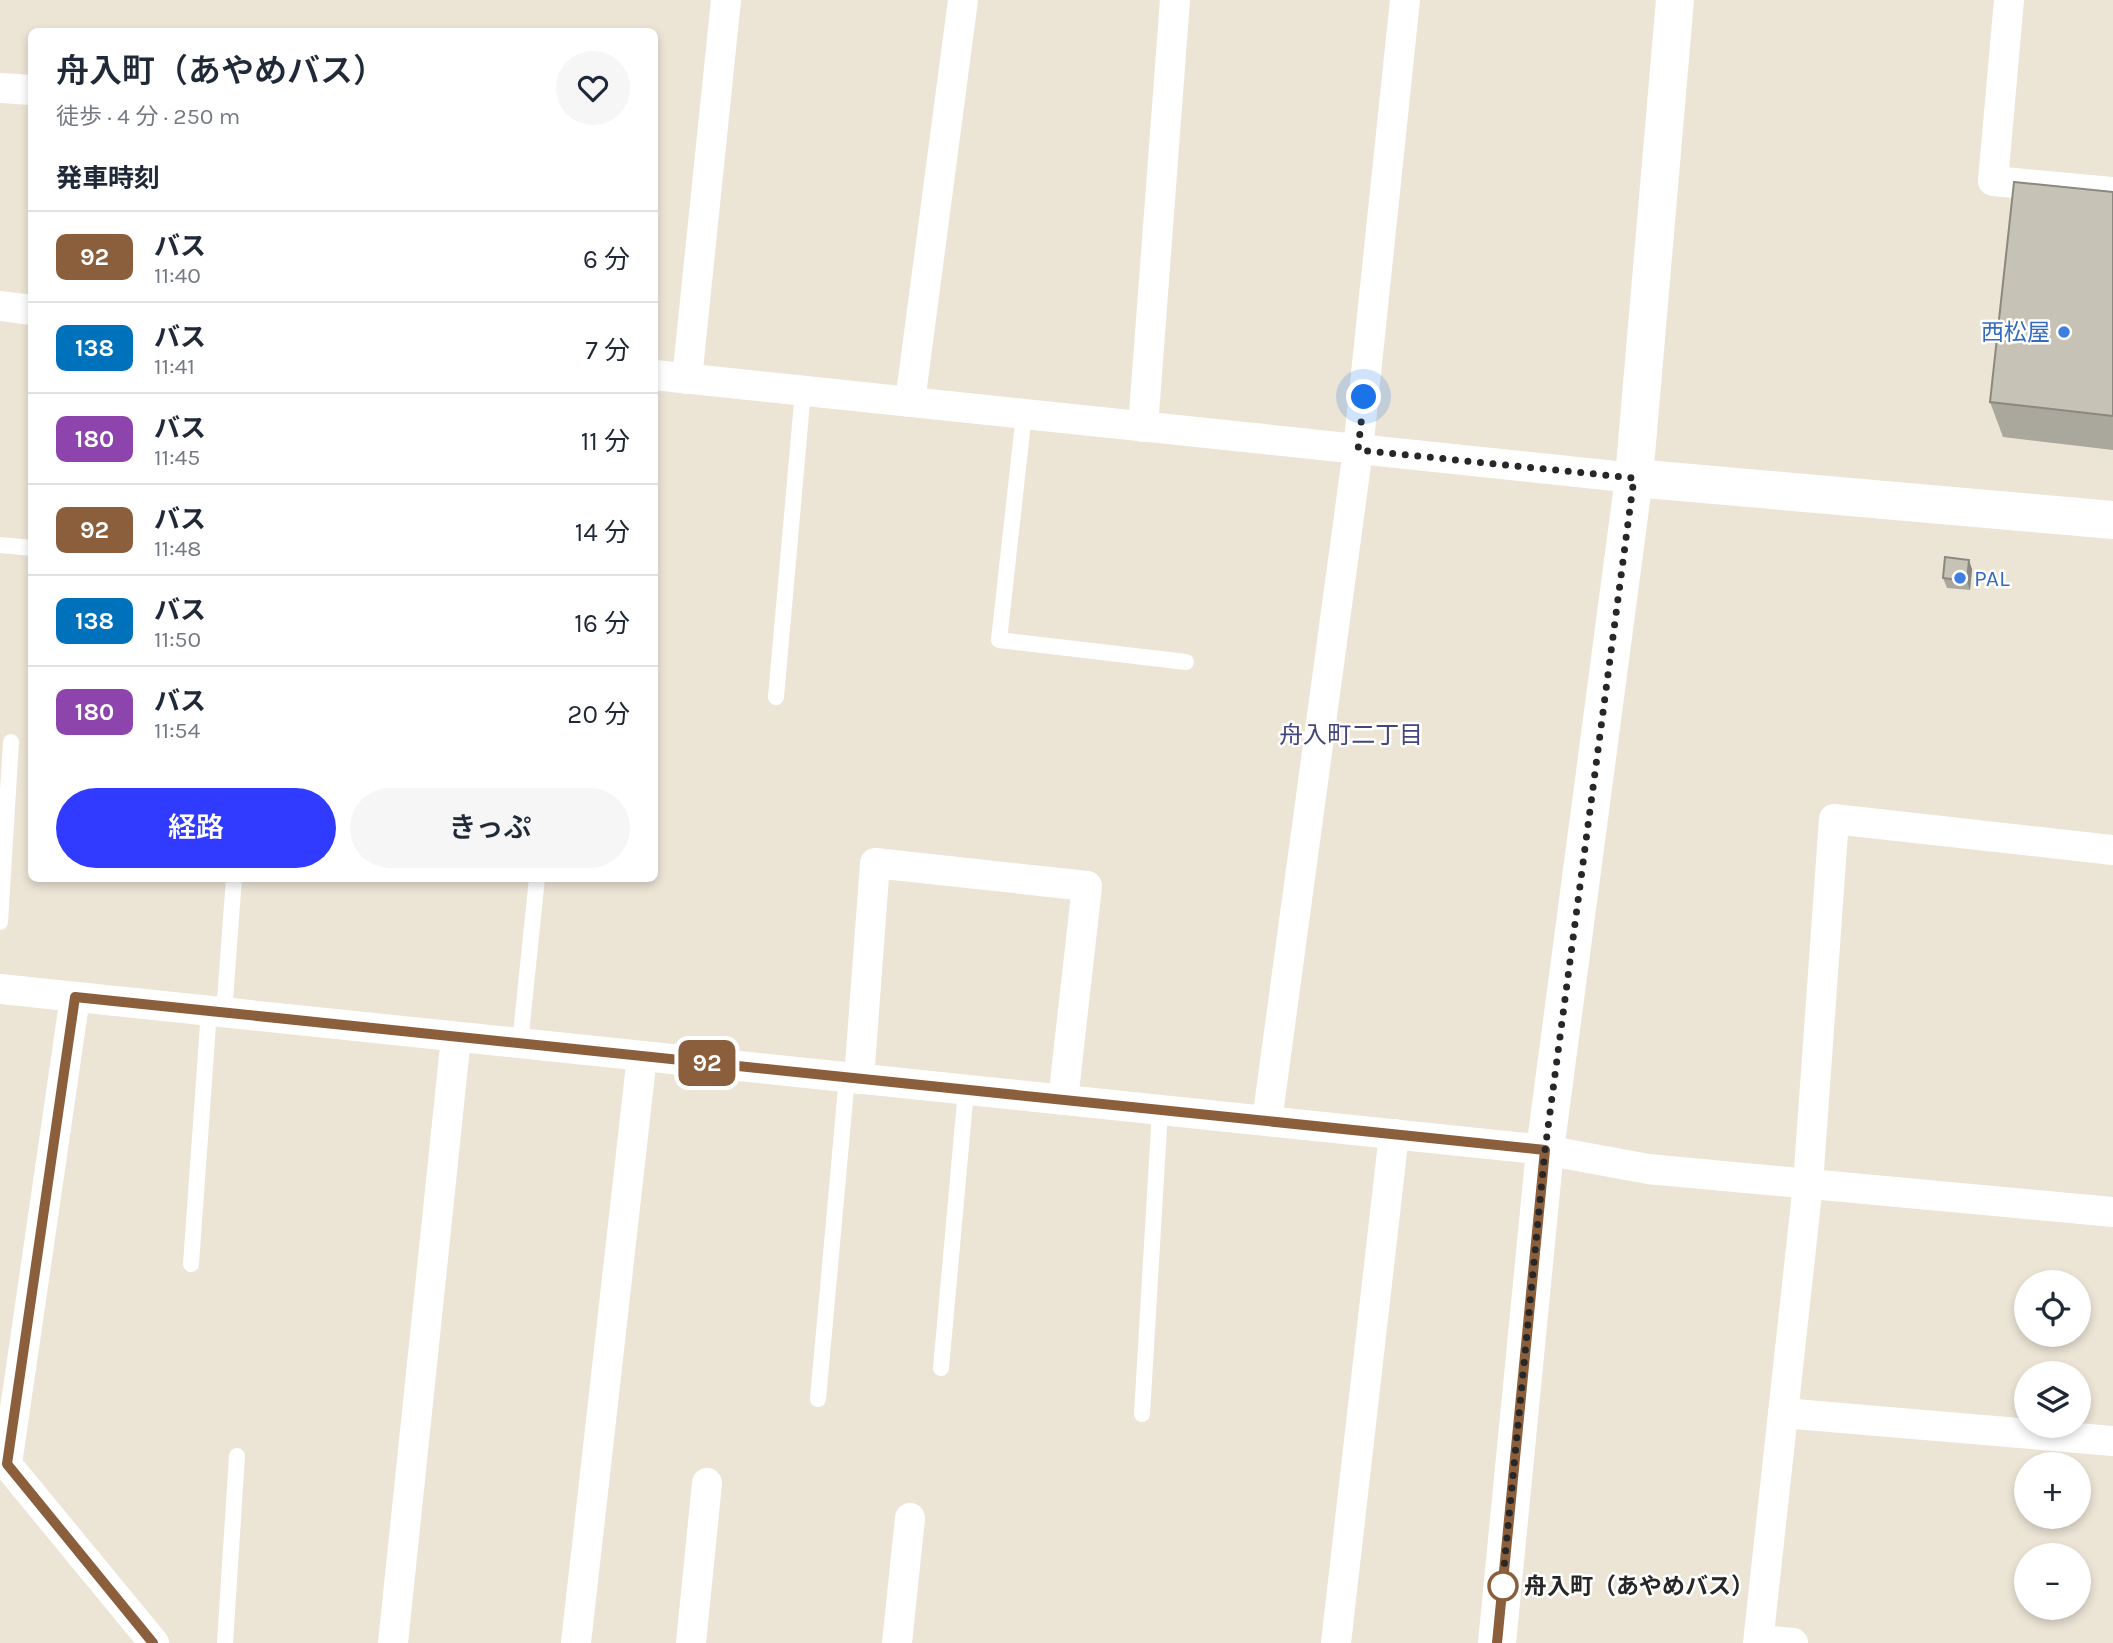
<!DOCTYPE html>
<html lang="ja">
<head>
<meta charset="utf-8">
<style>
  :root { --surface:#fff; --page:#f6f6f7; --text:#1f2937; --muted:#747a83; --line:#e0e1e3; --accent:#303bff }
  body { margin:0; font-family:Karla,"Noto Sans JP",sans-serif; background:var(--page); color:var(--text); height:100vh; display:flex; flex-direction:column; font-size:26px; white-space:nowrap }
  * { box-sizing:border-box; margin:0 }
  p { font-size:23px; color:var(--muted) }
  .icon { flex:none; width:38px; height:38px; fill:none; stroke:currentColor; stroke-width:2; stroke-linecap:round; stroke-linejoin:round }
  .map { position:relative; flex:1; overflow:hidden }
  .panel { position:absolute; left:28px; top:28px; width:630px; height:854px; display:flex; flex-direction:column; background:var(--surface); border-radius:10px; box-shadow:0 4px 10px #0003 }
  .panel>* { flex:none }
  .badge { padding:0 14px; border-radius:10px; font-size:24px; line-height:46px }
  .tools { position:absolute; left:2014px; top:1270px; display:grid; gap:14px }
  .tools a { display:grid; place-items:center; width:77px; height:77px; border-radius:50%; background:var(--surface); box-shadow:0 4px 10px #0003; font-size:35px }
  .you { position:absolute; width:35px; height:35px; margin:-18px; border:5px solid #fff; border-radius:50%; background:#1a73e8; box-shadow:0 0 0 10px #1a73e833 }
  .map>.badge { position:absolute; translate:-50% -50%; box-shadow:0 0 0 4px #fff }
  h2 { padding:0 28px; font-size:26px; line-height:63px }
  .round { display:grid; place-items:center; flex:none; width:74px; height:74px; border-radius:37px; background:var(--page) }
  .head { display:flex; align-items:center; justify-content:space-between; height:119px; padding:0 28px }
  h1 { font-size:33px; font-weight:600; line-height:52px }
  .button { display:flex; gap:14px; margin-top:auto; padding:14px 28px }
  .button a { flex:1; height:80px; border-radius:42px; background:var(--accent); color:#fff; font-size:28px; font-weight:600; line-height:80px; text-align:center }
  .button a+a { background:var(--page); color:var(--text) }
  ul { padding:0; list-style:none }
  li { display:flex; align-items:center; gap:21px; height:91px; padding:0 28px; border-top:2px solid var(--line) }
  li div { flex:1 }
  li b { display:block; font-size:26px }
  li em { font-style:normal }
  li .badge { min-width:77px; font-weight:700; text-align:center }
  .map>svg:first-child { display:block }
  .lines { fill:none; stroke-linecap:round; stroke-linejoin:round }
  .lane { stroke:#fff; stroke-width:16 }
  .street { stroke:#fff; stroke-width:30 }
  .secondary { stroke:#fff; stroke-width:38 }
  .wall { fill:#aaa79d }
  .shaded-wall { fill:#8b887f }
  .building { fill:#c6c2b6; stroke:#8b887f; stroke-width:2 }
  .line-casing { stroke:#fff; stroke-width:16 }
  .line { stroke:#8b5e3c; stroke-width:10 }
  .walk { stroke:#272727; stroke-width:7; stroke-dasharray:0 12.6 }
  .shop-dot { fill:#3f7fe0; stroke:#fff; stroke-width:2.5 }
  .stop-dot { fill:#fff; stroke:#8b5e3c; stroke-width:3.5 }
  .labels { text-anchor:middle; stroke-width:5; stroke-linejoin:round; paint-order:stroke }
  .shop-label { font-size:23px; fill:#366cbe; stroke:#fff; text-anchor:end }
  .stop-label { font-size:23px; font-weight:bold; fill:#272727; stroke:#fff; text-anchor:start }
  .neighbourhood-label { font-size:24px; fill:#43467c; stroke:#fff }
</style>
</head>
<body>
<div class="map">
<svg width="2113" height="1643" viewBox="0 0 2113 1643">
  <rect width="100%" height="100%" fill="#ece5d6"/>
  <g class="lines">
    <g class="lane">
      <path d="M1024 414 999 640 1186 662"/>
      <path d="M0 545 32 548"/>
      <path d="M776 697 803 391"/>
      <path d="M0 922 11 742"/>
      <path d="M224 1013 234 878"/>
      <path d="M520 1043 537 878"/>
      <path d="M191 1264 209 1011"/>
      <path d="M941 1368 966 1090"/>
      <path d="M818 1399 847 1077"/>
      <path d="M1142 1414 1160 1110"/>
      <path d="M225 1643 237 1456"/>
    </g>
    <g class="street">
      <path d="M2009 0 1993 181 2113 192"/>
      <path d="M0 88 32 90"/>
      <path d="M0 306 32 310"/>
      <path d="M654 375 1634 478"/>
      <path d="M687 379 726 0"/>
      <path d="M910 402 963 0"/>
      <path d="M1143 427 1175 0"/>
      <path d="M0 989 1545 1150 1648 1169 2113 1212"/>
      <path d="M859 1079 875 863 1087 886 1063 1100"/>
      <path d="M1267 1121 1358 450 1405 0"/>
      <path d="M1783 1413 2113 1441"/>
      <path d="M0 1456 154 1643"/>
      <path d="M7 1464 75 997"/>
      <path d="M1759 1640 1793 1643"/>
      <path d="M393 1643 456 1037"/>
      <path d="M576 1643 642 1056"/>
      <path d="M691 1643 707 1483"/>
      <path d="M897 1643 910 1518"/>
      <path d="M1336 1643 1394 1134"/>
      <path d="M1758 1643 1808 1184 1834 819 2113 850"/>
    </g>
    <g class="secondary">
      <path d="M1634 478 2113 520"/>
      <path d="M1497 1643 1545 1150 1634 478 1675 0"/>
    </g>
  </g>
  <g class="wall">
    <path d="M2113 192V450L2003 437 1990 402Z"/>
    <path d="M1972 569 1970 590 1947 588 1943 578Z"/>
  </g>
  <path class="shaded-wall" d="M1969 560 1972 569 1970 590 1967 581Z"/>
  <g class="building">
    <path d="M2014 182 2113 192V416L1990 402Z"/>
    <path d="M1945 557 1969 560 1967 581 1943 578Z"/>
  </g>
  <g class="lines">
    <defs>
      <path id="line" d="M153 1643 7 1464 75 997 1545 1150 1497 1643"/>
    </defs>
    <use href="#line" class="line-casing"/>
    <use href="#line" class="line"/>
    <path class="walk" d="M1364 397 1358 450 1634 478 1545 1150 1502 1588 1503 1586"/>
  </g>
  <g class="shop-dot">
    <circle cx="2064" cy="332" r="7"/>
    <circle cx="1960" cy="578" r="7"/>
  </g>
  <circle class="stop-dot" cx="1503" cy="1586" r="14"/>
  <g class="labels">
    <g class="shop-label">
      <text x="2050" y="340">西松屋</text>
      <text x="1974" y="586" text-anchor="start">PAL</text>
    </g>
    <g class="stop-label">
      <text x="1524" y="1594">舟入町（あやめバス）</text>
    </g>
    <g class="neighbourhood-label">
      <text x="1351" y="743">舟入町二丁目</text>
    </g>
  </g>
</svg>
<div class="tools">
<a><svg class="icon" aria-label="locate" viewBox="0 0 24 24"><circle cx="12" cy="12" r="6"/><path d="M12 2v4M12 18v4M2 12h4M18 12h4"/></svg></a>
<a><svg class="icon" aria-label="layers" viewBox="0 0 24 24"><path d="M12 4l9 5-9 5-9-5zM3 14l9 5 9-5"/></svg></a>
<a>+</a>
<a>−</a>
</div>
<div class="you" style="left:1364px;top:397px"></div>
<b class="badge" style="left:707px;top:1063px;background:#8b5e3c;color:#fff">92</b>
<section class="panel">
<div class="head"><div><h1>舟入町（あやめバス）</h1><p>徒歩 · 4 分 · 250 m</p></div><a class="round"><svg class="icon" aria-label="heart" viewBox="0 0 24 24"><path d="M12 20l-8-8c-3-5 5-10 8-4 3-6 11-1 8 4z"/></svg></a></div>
<h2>発車時刻</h2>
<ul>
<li><span class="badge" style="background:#8b5e3c;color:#fff">92</span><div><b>バス</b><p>11:40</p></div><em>6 分</em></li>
<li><span class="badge" style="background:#0072bc;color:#fff">138</span><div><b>バス</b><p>11:41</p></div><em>7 分</em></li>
<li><span class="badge" style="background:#8e44ad;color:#fff">180</span><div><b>バス</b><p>11:45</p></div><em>11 分</em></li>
<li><span class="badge" style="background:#8b5e3c;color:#fff">92</span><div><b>バス</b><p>11:48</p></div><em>14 分</em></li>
<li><span class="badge" style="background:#0072bc;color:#fff">138</span><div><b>バス</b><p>11:50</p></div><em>16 分</em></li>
<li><span class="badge" style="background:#8e44ad;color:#fff">180</span><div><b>バス</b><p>11:54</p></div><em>20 分</em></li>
</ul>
<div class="button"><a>経路</a><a>きっぷ</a></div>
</section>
</div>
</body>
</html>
